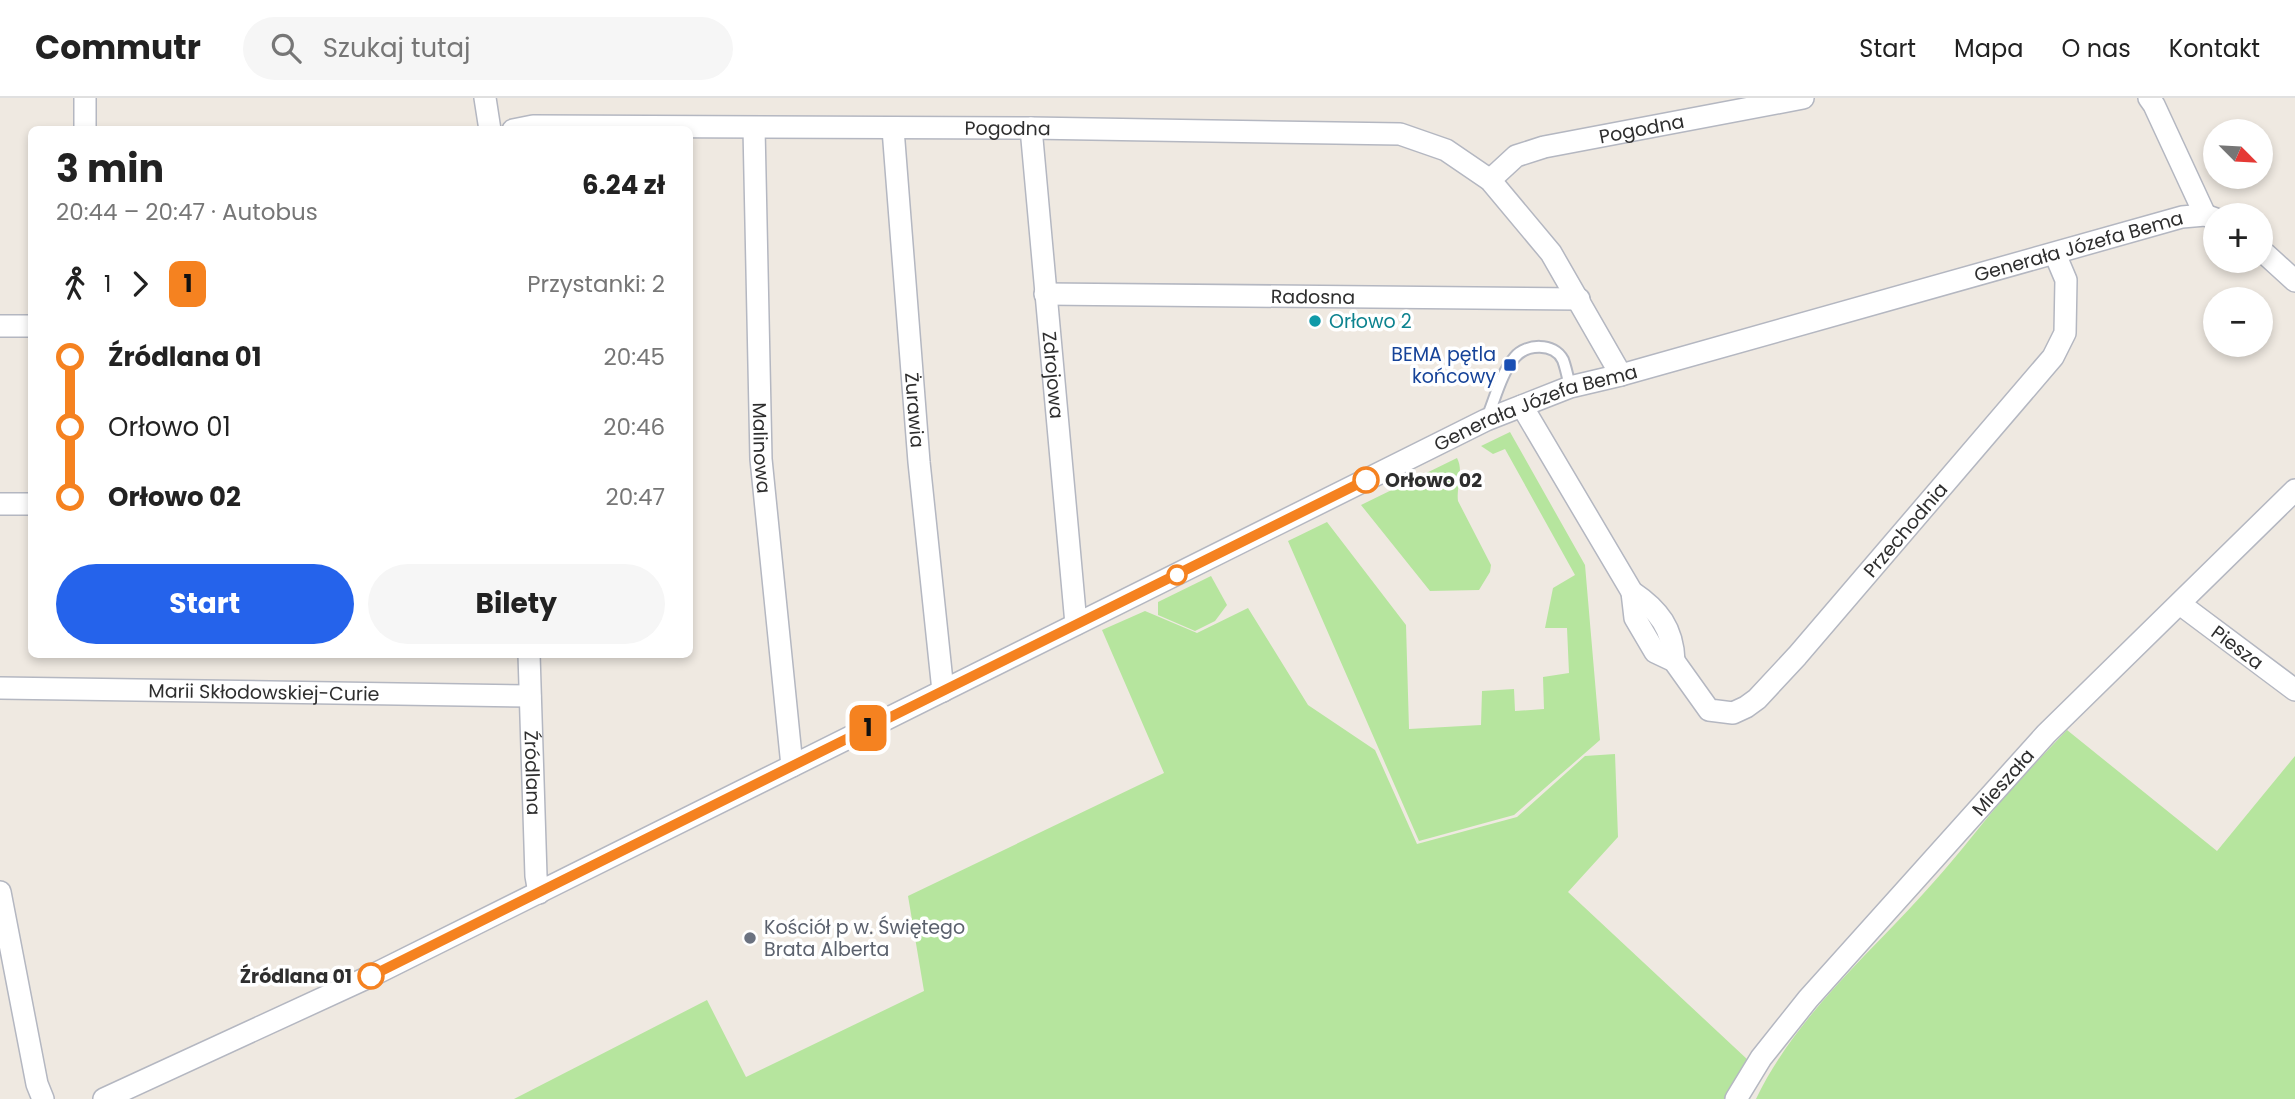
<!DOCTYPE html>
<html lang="pl">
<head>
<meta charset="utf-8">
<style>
  :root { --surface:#fff; --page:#f6f6f6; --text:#222; --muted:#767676; --line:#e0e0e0; --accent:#2563eb }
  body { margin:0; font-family:Poppins,sans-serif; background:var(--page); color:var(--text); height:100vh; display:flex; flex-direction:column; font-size:26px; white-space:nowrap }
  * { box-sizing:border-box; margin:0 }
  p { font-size:23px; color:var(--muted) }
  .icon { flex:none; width:38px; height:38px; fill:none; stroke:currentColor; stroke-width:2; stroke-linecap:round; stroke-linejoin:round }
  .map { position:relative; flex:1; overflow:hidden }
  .details { position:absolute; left:28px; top:28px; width:665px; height:532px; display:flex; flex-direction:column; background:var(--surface); border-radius:10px; box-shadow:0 4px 10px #0003 }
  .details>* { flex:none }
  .badge { padding:0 14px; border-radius:10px; font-size:24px; line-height:46px }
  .needle { width:46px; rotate:114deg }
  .fabs { position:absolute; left:2203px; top:21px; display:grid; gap:14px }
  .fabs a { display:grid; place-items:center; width:70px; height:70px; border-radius:50%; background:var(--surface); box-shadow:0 4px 10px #0003; font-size:35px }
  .map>.badge { position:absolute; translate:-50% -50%; box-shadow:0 0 0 4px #fff }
  .legs { display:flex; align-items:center; gap:10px; height:77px; padding:0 28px; font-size:23px }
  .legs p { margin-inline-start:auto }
  .summary { display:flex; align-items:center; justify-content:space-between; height:119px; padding:0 28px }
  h1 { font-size:38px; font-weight:700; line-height:52px }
  .action { display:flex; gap:14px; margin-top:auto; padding:14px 28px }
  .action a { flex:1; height:80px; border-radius:42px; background:var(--accent); color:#fff; font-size:28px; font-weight:700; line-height:80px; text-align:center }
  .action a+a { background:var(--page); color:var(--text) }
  ul { padding:0 28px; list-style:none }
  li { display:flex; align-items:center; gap:24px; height:70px; font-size:26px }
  li i { display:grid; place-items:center; width:10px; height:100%; margin:0 9px; background:currentColor }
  li i::after { content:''; width:18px; height:18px; margin:-9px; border:5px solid; border-radius:50%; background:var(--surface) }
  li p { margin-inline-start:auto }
  li:first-child i { background:linear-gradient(#0000 50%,currentColor 0) }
  li:last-child i { background:linear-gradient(currentColor 50%,#0000 0) }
  header { display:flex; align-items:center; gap:42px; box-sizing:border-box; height:98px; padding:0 35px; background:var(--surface); border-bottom:2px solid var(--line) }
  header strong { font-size:33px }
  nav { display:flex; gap:38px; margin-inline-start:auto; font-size:24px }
  .search { width:490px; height:63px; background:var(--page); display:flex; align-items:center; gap:18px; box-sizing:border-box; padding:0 24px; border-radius:38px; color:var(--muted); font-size:26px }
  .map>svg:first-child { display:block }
  .green { fill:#b6e59e }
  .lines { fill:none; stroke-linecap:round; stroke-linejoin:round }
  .lane-casing { stroke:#b4b7c1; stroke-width:14 }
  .street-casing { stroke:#b4b7c1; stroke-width:24 }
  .lane { stroke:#fff; stroke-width:10 }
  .street { stroke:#fff; stroke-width:21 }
  .line-1-casing { stroke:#fff; stroke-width:16 }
  .line-1 { stroke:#f58220; stroke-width:10 }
  .culture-dot { fill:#0f9aa8; stroke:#fff; stroke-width:2.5 }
  .transit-dot { fill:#1a4fb4; stroke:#fff; stroke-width:2.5 }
  .stop-1-dot { fill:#fff; stroke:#f58220; stroke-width:3.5 }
  .worship-dot { fill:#6b7280; stroke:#fff; stroke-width:2.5 }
  .labels { text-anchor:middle; stroke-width:7; stroke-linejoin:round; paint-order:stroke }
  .street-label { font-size:19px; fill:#2e2e2e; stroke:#fff }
  .culture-label { font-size:19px; fill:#0d838f; stroke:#fff; text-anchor:start }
  .transit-label { font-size:19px; fill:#164399; stroke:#fff; text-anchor:end }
  .stop-label { font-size:19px; font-weight:bold; fill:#2e2e2e; stroke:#fff; text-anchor:start }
  .worship-label { font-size:19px; fill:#5b616d; stroke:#fff; text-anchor:start }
</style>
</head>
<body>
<header>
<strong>Commutr</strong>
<div class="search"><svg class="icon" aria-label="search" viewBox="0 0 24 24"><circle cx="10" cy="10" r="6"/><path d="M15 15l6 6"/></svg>Szukaj tutaj</div>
<nav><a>Start</a><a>Mapa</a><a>O nas</a><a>Kontakt</a></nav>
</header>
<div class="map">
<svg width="2295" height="1001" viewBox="0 0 2295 1001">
  <rect width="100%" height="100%" fill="#efe9e1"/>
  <g class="green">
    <path d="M1510 334 1585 467 1600 642 1514 717 1419 743 1288 443 1327 424 1406 527 1409 631 1481 627 1482 593 1514 591 1515 613 1544 611 1543 579 1569 575 1567 530H1545L1553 490 1575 477 1505 351 1493 356 1481 348Z"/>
    <path d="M1457 360C1464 373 1456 388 1458 403L1491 467 1490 474 1479 492 1430 493 1361 407Z"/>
    <path d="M1211 478 1227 507 1215 523 1195 533 1158 517V504Z"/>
    <path d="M1248 510 1308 607 1375 652 1417 746 1517 719 1585 658 1615 656 1618 739 1568 794 1748 962 1729 1001H514L707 902 746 979 924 893 908 798 1164 675 1102 532 1145 513 1197 535Z"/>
    <path d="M2067 632 2217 753 2295 658V1001H1756C1795 920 1864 861 1923 796 1951 766 1976 733 2002 702 2023 678 2045 655 2067 632Z"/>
  </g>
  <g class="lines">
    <defs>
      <path id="lane" d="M1487 320C1495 301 1501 275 1515 259 1526 246 1554 244 1563 262 1566 270 1568 280 1570 289"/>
      <g id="street">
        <path d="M85 0V32"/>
        <path d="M485 0 490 32"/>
        <path d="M2149 0 2154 7 2205 117"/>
        <path id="s1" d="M754 30 761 361 792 668"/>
        <path id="s2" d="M1031 30 1076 526"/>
        <path id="s3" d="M893 31 919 364 943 593"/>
        <path id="s4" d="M513 32 533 28 1031 30 1400 36 1446 52 1490 82 1551 155 1621 277"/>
        <path id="s5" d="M1490 82 1516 58 1544 49 1803 0"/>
        <path d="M2261 152 2295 183"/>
        <path id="s6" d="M1045 196 1579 201"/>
        <path d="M0 228H32"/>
        <path d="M1522 308 1632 494C1659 512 1673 531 1674 563"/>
        <path d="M0 406H32"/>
        <path id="s7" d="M1632 494 1635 520 1655 554 1674 563 1709 612 1733 615 1746 609 1757 601 1797 558 2053 259 2065 235 2066 182 2055 156"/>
        <path id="s8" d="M2180 506 2295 592"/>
        <path id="s9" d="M529 556 536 778 539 795"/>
        <path id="s10" d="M0 590 530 598"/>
        <path d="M0 794 37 986 43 1001"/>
        <path id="s11" d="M104 1001 371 878 1486 322 1570 289 1621 277 2182 119 2205 117 2216 121"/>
        <path id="s12" d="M1736 1001 1761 960 1808 901 2046 636 2295 392"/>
      </g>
    </defs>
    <use href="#lane" class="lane-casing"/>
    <use href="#street" class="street-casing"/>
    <use href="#lane" class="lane"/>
    <use href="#street" class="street"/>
  </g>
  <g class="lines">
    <defs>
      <path id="line-1" d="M371 878 1366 382"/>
    </defs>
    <use href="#line-1" class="line-1-casing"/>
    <use href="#line-1" class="line-1"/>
  </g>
  <circle class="culture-dot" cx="1315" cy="223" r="7"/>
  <rect class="transit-dot" x="1503" y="260" width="14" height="14" rx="3.5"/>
  <g class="stop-1-dot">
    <circle cx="1366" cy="382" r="12"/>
    <circle cx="1177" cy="477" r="9"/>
    <circle cx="371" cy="878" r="12"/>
  </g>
  <circle class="worship-dot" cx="750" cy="840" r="7"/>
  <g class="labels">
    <g class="street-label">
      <text dy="7" stroke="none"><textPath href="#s5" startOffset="164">Pogodna</textPath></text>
      <text dy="7" stroke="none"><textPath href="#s4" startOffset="495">Pogodna</textPath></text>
      <text dy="7" stroke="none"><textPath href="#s11" startOffset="2158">Generała Józefa Bema</textPath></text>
      <text dy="7" stroke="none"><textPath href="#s6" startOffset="268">Radosna</textPath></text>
      <text dy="7" stroke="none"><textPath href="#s2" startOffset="248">Zdrojowa</textPath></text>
      <text dy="7" stroke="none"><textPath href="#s11" startOffset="1591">Generała Józefa Bema</textPath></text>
      <text dy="7" stroke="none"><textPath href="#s3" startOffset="282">Żurawia</textPath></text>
      <text dy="7" stroke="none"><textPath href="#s1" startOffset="320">Malinowa</textPath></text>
      <text dy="7" stroke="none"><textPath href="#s7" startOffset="424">Przechodnia</textPath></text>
      <text dy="7" stroke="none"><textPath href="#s8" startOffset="72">Piesza</textPath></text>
      <text dy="7" stroke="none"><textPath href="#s10" startOffset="264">Marii Skłodowskiej-Curie</textPath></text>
      <text dy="7" stroke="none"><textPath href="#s9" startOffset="119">Źródlana</textPath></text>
      <text dy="7" stroke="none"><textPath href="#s12" startOffset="415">Mieszała</textPath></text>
    </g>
    <g class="culture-label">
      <text x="1329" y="230">Orłowo 2</text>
    </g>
    <g class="transit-label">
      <text x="1496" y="263">BEMA pętla<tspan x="1496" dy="22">końcowy</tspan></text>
    </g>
    <g class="stop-label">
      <text x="1385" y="389">Orłowo 02</text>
      <text x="352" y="885" text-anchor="end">Źródlana 01</text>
    </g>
    <g class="worship-label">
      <text x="764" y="836">Kościół p w. Świętego<tspan x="764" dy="22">Brata Alberta</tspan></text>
    </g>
  </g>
</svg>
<div class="fabs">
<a><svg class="needle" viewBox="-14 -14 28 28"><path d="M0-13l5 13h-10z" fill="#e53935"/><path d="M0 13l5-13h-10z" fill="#767676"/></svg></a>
<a>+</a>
<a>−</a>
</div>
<b class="badge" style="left:868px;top:630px;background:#f58220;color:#111">1</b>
<section class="details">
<div class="summary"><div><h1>3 min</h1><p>20:44 – 20:47 · Autobus</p></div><b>6.24 zł</b></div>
<div class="legs"><svg class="icon" aria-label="walk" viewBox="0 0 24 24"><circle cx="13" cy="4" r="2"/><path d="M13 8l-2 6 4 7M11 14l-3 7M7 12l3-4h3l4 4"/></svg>1<svg class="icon" aria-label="forward" viewBox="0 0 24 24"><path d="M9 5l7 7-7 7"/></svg><b class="badge" style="background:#f58220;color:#111">1</b><p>Przystanki: 2</p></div>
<ul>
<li><i style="color:#f58220"></i><b>Źródlana 01</b><p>20:45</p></li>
<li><i style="color:#f58220"></i><span>Orłowo 01</span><p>20:46</p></li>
<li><i style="color:#f58220"></i><b>Orłowo 02</b><p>20:47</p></li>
</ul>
<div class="action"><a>Start</a><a>Bilety</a></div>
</section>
</div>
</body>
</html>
